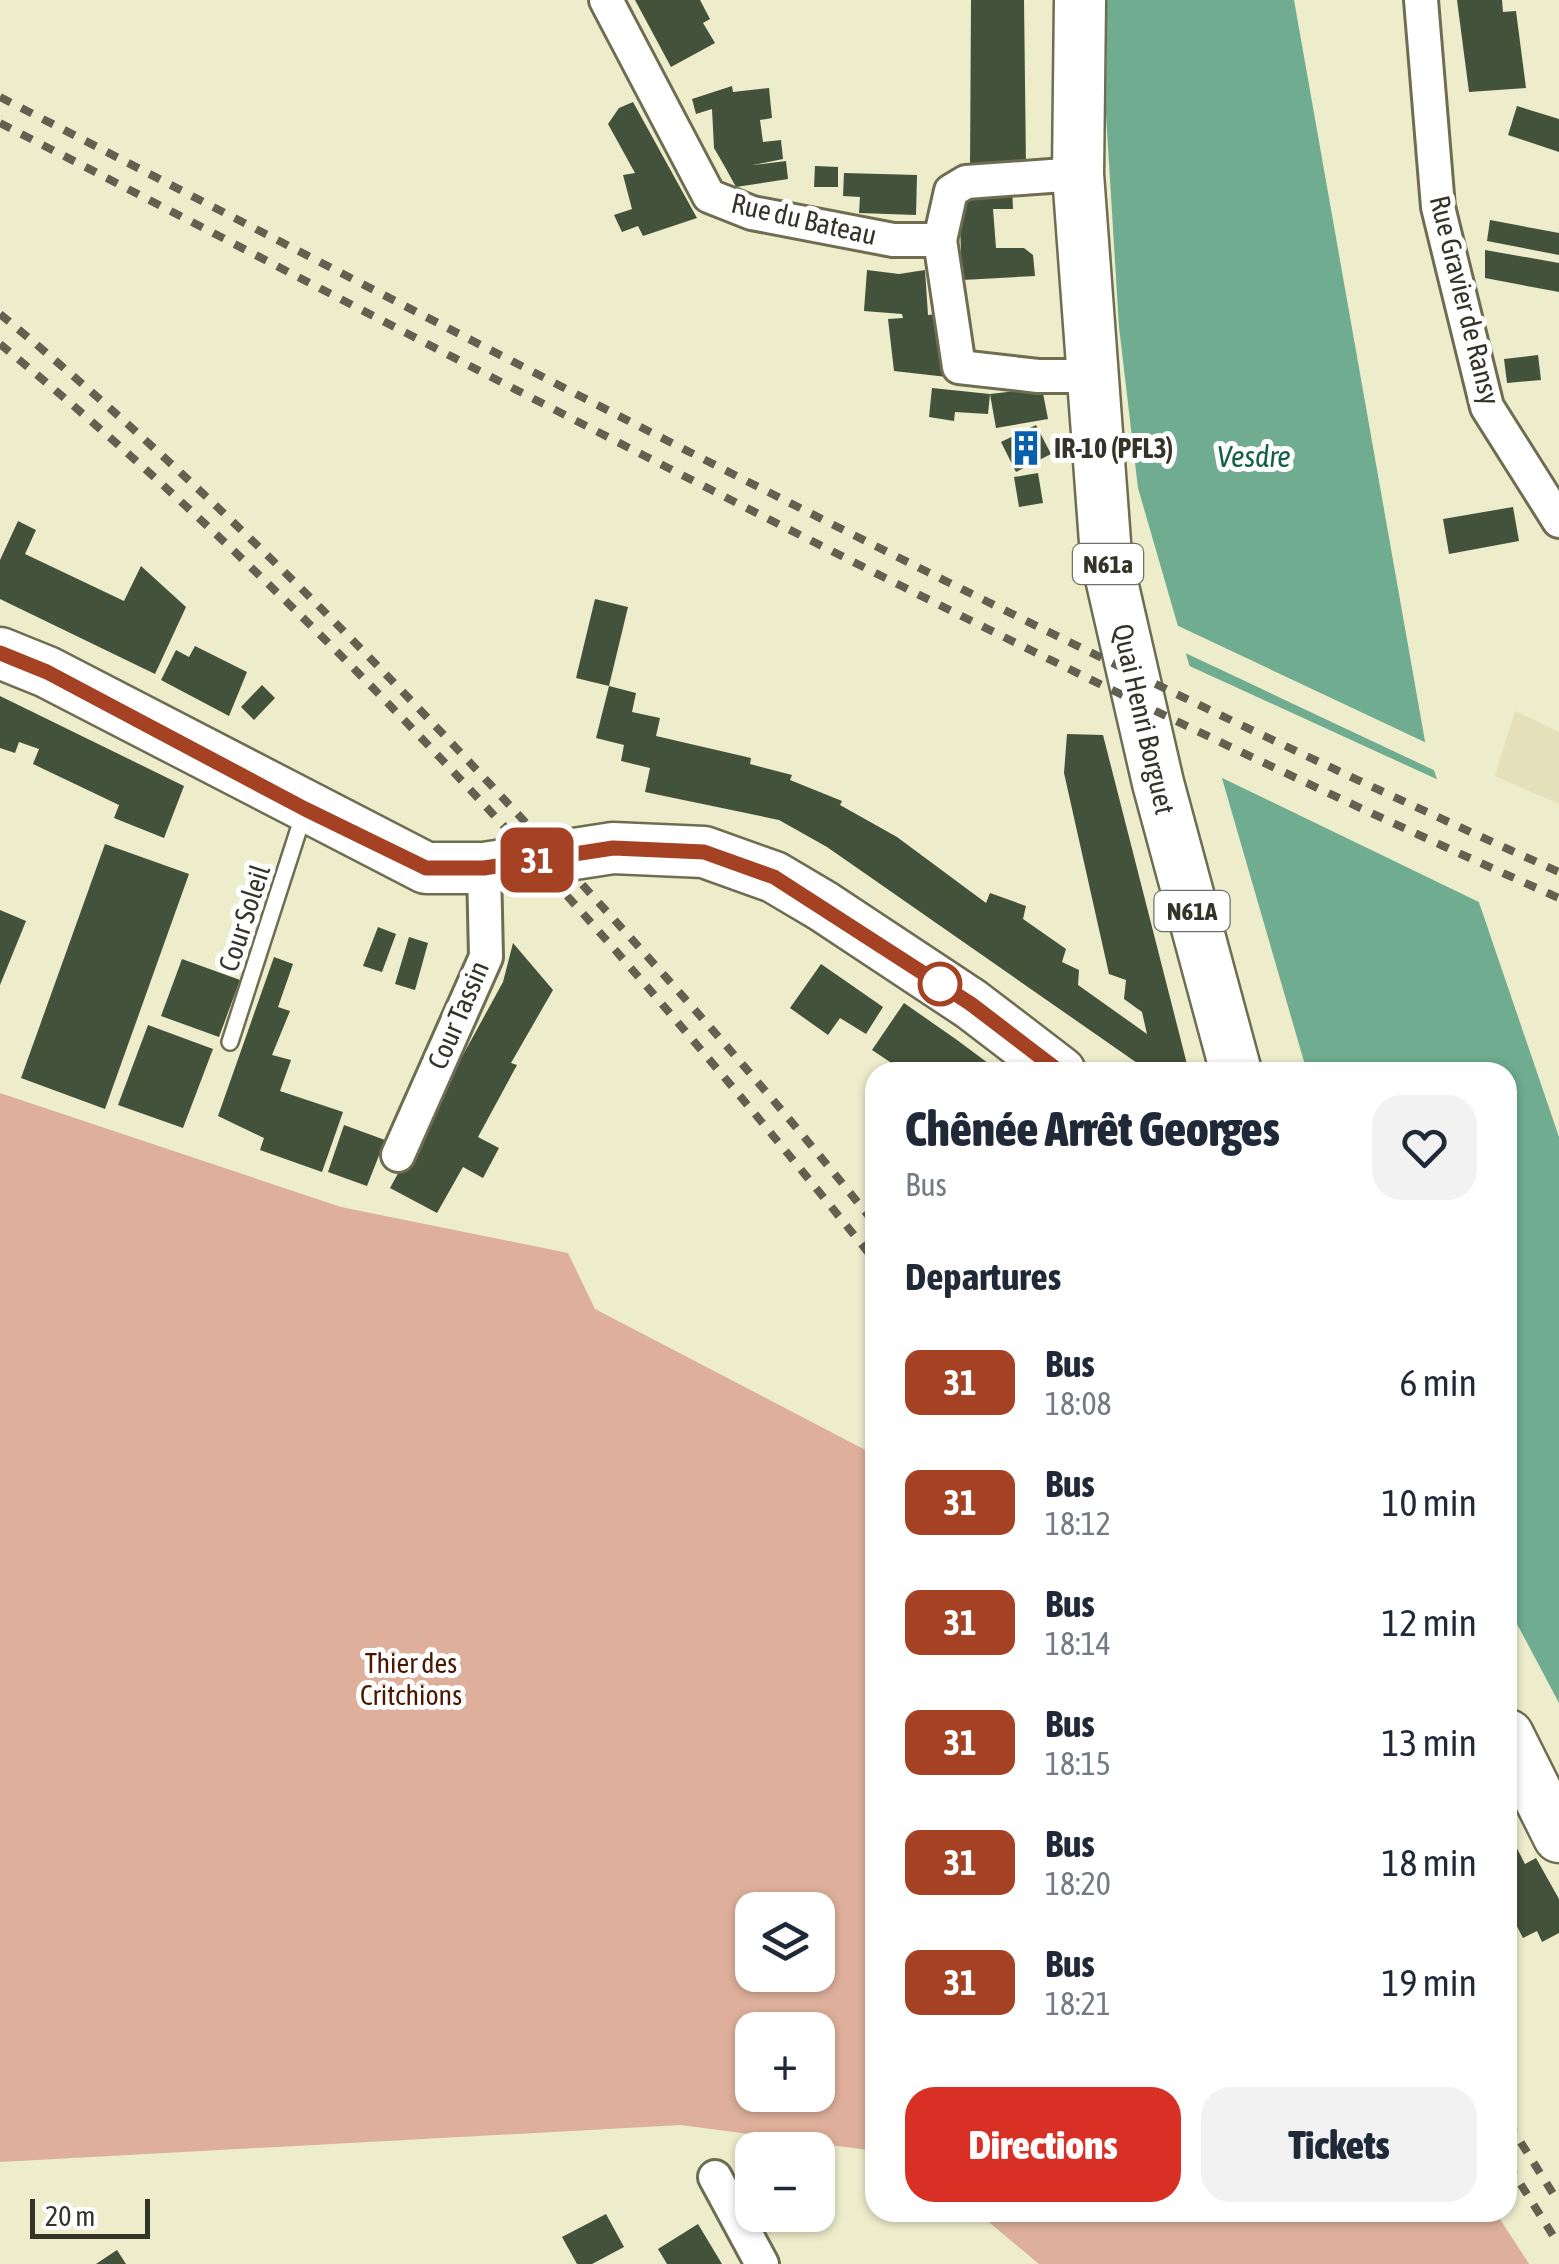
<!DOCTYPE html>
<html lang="en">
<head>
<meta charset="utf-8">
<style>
  :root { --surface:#fff; --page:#f2f2f3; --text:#1f2937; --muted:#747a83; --accent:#d93025 }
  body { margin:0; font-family:"Asap Condensed",sans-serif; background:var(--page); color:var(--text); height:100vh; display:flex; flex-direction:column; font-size:38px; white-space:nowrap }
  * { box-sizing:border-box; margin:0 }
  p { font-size:32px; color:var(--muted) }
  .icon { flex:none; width:55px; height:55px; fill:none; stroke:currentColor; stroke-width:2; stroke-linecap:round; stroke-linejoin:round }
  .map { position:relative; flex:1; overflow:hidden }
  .details { position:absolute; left:865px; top:1062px; width:652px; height:1160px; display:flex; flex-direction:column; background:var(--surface); border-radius:30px; box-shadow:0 2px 8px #0004 }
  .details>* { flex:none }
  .badge { padding:0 20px; border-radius:15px; font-size:35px; line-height:65px }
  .fabs { position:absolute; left:735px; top:1892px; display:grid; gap:20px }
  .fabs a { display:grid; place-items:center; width:100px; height:100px; border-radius:20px; background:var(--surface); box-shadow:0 2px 8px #0004; font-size:50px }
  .scale { position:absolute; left:30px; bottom:25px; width:120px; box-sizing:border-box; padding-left:10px; border:5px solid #343327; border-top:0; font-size:28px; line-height:35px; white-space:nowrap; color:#343327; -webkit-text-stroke:8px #fff; paint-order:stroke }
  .map>.badge { position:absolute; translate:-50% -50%; box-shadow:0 0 0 5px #fff }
  h2 { padding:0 40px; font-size:38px; line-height:90px }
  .round { display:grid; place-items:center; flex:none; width:105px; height:105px; border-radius:30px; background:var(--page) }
  .summary { display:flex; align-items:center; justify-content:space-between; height:170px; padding:0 40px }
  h1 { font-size:48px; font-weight:800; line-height:75px }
  .button { display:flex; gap:20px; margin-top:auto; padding:20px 40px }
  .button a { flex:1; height:115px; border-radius:30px; background:var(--accent); color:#fff; font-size:40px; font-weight:800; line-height:115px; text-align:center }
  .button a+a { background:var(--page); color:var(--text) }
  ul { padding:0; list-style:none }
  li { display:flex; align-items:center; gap:30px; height:120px; padding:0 40px }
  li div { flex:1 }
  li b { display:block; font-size:38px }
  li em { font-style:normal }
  li .badge { min-width:110px; font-weight:700; text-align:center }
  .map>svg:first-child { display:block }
  .built { fill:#e4e1ba }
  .green { fill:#deb09b; fill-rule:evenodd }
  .water { fill:#6fac90 }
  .pier { fill:#edeccb }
  .building { fill:#43523a }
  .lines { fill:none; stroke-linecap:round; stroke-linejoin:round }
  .lane-casing { stroke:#6f6d51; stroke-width:20 }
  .street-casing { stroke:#6f6d51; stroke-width:38 }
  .primary-casing { stroke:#6f6d51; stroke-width:55 }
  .lane { stroke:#fff; stroke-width:15 }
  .street { stroke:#fff; stroke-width:32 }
  .primary { stroke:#fff; stroke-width:50 }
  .rail { stroke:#62614f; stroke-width:8; stroke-dasharray:12 12; stroke-linecap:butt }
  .line-casing { stroke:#fff; stroke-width:22 }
  .line { stroke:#a64224; stroke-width:15 }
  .stop-dot { fill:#fff; stroke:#a64224; stroke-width:5 }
  .labels { text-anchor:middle; stroke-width:10; stroke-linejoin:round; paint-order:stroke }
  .shield { fill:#fff; stroke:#717068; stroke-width:2.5 }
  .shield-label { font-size:25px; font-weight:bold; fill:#343327 }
  .street-label { font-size:28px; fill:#343327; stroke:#fff }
  .poi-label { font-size:28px; font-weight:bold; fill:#343327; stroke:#fff; text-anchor:start }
  .park-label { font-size:28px; fill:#4a1700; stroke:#fff }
  .water-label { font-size:30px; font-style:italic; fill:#146045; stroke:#fff }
</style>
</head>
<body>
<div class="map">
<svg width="1559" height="2264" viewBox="0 0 1559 2264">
  <rect width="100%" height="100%" fill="#edeccb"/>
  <path class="built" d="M1515 711 1559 732V804L1495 776Z"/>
  <g class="green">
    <path d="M0 1093 341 1207 568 1253 595 1309 875 1455V2151L681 2125 0 2162ZM818 1910V1975H752V1910ZM752 2030H818V2095H752Z"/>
    <path d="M978 2213H1496L1529 2264H1039Z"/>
  </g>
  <path class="water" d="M1107 0H1294L1426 747 1559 1137V1703L1508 1607V1072H1307L1138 488 1119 327 1106 114Z"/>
  <g class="pier">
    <path d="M1172 623 1431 745 1440 773 1179 650Z"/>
    <path d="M1183 663 1443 782 1485 905 1216 775Z"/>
  </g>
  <g class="building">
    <path d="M635 0H700L710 19 703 23 715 43 671 67Z"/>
    <path d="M971 0H1024L1026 167 970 171Z"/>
    <path d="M1457 0H1502L1503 12 1516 11 1526 88 1469 92Z"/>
    <path d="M732 86 733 92 769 88 772 118 760 120 763 142 781 140 783 159 753 165 786 161 788 179 736 187 725 167 714 148 712 109 696 114 692 99Z"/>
    <path d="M633 102 697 218 643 236 638 226 622 232 614 215 632 209 623 175 635 173 608 124 619 108Z"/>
    <path d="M1517 106 1559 119V152L1508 135Z"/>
    <path d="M815 166 838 167V187H814Z"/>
    <path d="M844 173 917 175 916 215 859 213 860 197 843 196Z"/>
    <path d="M1012 187 1013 209H993L996 248H1024L1033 255 1035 276 962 280 959 199Z"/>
    <path d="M1490 220 1559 233V255L1487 241Z"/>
    <path d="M1485 250 1559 263V292L1485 278Z"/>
    <path d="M867 270 899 274 925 270 928 315 936 314 947 377 894 371 888 319 903 318 902 314 864 311Z"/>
    <path d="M1538 355 1541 380 1507 383 1504 359Z"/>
    <path d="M932 388 990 394 988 414 955 412 954 421 929 417Z"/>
    <path d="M1042 388 1048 419 996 428 990 394Z"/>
    <path d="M1036 425 1051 454 1016 472 1001 442Z"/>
    <path d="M1038 473 1043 503 1019 507 1014 477Z"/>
    <path d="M1513 507 1519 541 1449 554 1443 519Z"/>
    <path d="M18 521 36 530 25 554 124 601 141 566 186 607 155 674 0 599V560Z"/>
    <path d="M595 599 628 607 609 686 576 678Z"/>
    <path d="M195 646 247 672 229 716 161 680 176 650 189 657Z"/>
    <path d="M262 685 275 698 254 720 241 707Z"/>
    <path d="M609 686 636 693 632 712 660 718 656 736 751 758 750 764 792 775 790 780 842 801 840 805 897 837 986 903 990 893 1026 906 1023 919 1066 949 1062 962 1079 970 1078 985 1147 1034 1142 1012 1124 999 1126 980 1109 974 1064 773 1067 734 1103 735 1189 1072H1150L827 847 779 820 645 792 650 768 621 761 624 745 596 738Z"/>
    <path d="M0 696 184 786 164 838 114 818 119 805 33 764 39 749 19 742 15 753 0 748Z"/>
    <path d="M105 844 189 874 105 1109 21 1078Z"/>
    <path d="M0 910 26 921 0 985Z"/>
    <path d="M378 927 396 934 382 972 363 966Z"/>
    <path d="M409 937 428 943 415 990 395 984Z"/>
    <path d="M513 943 553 990 511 1063 517 1065 478 1137 499 1148 483 1178 463 1167 437 1213 390 1188 503 982Z"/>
    <path d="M274 957 293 964 278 1007 290 1011 272 1055 291 1060 280 1091 343 1112 322 1172 260 1150 264 1138 218 1116Z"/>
    <path d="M182 959 240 980 219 1037 161 1016Z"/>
    <path d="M821 964 883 1007 866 1034 840 1018 828 1035 790 1008Z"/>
    <path d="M904 1003 957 1040 1000 1072H905L872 1050Z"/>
    <path d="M148 1025 213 1049 183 1128 118 1105Z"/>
    <path d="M344 1125 385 1140 367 1186 328 1172Z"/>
    <path d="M1508 1831 1525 1864 1536 1858 1559 1899V1933L1542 1942 1537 1931 1523 1938 1508 1909Z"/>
    <path d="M606 2214 624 2247 592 2264H577L562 2237Z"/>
    <path d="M698 2224 722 2264H667L658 2249Z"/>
    <path d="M117 2250 126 2264H96Z"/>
  </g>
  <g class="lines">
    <defs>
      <path id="lane" d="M230 1042 304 813"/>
      <g id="street">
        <path d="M606 0 709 196 752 213 893 240H940L951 191 966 182 1078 174"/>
        <path d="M1421 0 1438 207 1487 407 1559 521"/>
        <path d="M940 240 959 367 1038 376H1093"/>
        <path d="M398 1155 486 957 484 868"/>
        <path d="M715 2177 762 2264"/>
      </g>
      <g id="primary">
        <path d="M1080 0 1078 174 1106 556 1158 783 1236 1072"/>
        <path d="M0 653 47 672 426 868H484L613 848 704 852 774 877 823 906 971 1004 1060 1072"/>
        <path d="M1508 1735 1559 1837"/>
      </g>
    </defs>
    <use href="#lane" class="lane-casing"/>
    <use href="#street" class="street-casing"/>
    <use href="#primary" class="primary-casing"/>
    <use href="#lane" class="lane"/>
    <use href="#street" class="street"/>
    <use href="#primary" class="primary"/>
    <g class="rail">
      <path d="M0 97C516 362 1029 635 1559 872"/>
      <path d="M0 123C516 388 1028 663 1559 898"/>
      <path d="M0 314C201 480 383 666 558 858 667 977 775 1098 875 1224"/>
      <path d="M0 344C325 611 612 933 875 1261"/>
      <path d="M1508 2122 1559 2203"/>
      <path d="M1508 2164 1559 2245"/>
    </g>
  </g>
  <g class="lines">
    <defs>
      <path id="line" d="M0 653 47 672 305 809 426 868H484L613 848 704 852 774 877 971 1004 1060 1072"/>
    </defs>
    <use href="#line" class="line-casing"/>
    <use href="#line" class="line"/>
  </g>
  <defs>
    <symbol id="building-bare" viewBox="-9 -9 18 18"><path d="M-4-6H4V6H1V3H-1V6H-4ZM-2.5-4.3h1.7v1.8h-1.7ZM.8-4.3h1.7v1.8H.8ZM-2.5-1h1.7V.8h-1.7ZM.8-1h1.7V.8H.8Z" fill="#075fad" stroke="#fff" stroke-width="2.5" paint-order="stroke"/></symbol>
  </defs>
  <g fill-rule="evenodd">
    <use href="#building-bare" x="1001" y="423" width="50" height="50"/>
  </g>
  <circle class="stop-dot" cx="940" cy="984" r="20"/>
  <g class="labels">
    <g class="shield">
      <rect x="1073" y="544" width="70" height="40" rx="8"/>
      <rect x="1154.5" y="891" width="75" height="40" rx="8"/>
    </g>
    <g class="shield-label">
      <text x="1108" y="573">N61a</text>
      <text x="1192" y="920">N61A</text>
    </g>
    <g class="street-label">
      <text transform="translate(804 219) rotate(13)" y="10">Rue du Bateau</text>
      <text transform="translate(1465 300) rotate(76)" y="10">Rue Gravier de Ransy</text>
      <text transform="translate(1144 719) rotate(77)" y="10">Quai Henri Borguet</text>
      <text transform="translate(244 918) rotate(-72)" y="10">Cour Soleil</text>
      <text transform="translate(458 1015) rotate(-67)" y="10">Cour Tassin</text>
    </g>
    <g class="poi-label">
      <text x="1054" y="458">IR-10 (PFL3)</text>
    </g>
    <g class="park-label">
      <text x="411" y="1673">Thier des<tspan x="411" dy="32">Critchions</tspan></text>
    </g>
    <g class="water-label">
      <text x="1254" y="467">Vesdre</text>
    </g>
  </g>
</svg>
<div class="fabs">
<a><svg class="icon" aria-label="layers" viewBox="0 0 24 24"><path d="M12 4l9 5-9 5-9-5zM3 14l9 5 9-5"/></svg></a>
<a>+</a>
<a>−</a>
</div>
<div class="scale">20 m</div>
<b class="badge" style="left:537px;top:860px;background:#a64224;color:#fff">31</b>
<section class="details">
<div class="summary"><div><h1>Chênée Arrêt Georges</h1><p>Bus</p></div><a class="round"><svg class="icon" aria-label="heart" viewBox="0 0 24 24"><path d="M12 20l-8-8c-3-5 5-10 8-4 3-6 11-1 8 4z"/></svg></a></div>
<h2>Departures</h2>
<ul>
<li><span class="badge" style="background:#a64224;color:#fff">31</span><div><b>Bus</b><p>18:08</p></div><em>6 min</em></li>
<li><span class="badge" style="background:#a64224;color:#fff">31</span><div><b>Bus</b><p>18:12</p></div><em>10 min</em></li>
<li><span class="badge" style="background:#a64224;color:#fff">31</span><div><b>Bus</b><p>18:14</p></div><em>12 min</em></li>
<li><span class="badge" style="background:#a64224;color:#fff">31</span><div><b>Bus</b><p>18:15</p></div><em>13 min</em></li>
<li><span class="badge" style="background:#a64224;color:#fff">31</span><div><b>Bus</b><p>18:20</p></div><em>18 min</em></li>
<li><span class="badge" style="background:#a64224;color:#fff">31</span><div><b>Bus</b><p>18:21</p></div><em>19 min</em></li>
</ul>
<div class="button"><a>Directions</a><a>Tickets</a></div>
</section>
</div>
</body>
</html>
